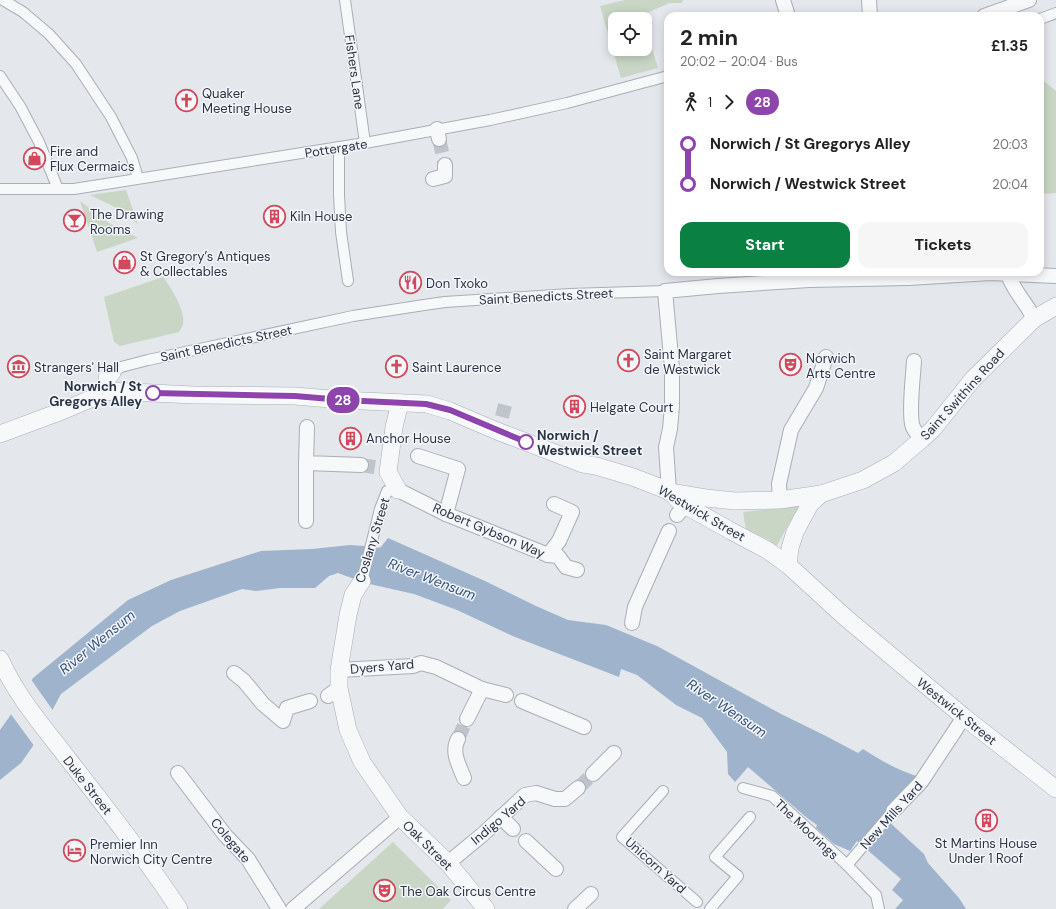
<!DOCTYPE html>
<html lang="en">
<head>
<meta charset="utf-8">
<style>
  :root { --surface:#fff; --page:#f6f6f6; --text:#222; --muted:#767676; --accent:#0b8043 }
  body { margin:0; font-family:"DM Sans",sans-serif; background:var(--page); color:var(--text); height:100vh; display:flex; flex-direction:column; font-size:15px; white-space:nowrap }
  * { box-sizing:border-box; margin:0 }
  p { font-size:13px; color:var(--muted) }
  .icon { flex:none; width:22px; height:22px; fill:none; stroke:currentColor; stroke-width:2; stroke-linecap:round; stroke-linejoin:round }
  .map { position:relative; flex:1; overflow:hidden }
  .details { position:absolute; left:664px; top:12px; width:380px; height:264px; display:flex; flex-direction:column; background:var(--surface); border-radius:12px; box-shadow:0 2px 10px #0003 }
  .details>* { flex:none }
  .badge { padding:0 8px; border-radius:13px; font-size:14px; line-height:26px }
  .buttons { position:absolute; left:608px; top:12px; display:grid; gap:8px }
  .buttons a { display:grid; place-items:center; width:44px; height:44px; border-radius:8px; background:var(--surface); box-shadow:0 2px 10px #0003; font-size:20px }
  .map>.badge { position:absolute; translate:-50% -50%; box-shadow:0 0 0 2px #fff }
  .legs { display:flex; align-items:center; gap:6px; height:44px; padding:0 16px; font-size:13px }
  .legs p { margin-inline-start:auto }
  .head { display:flex; align-items:center; justify-content:space-between; height:68px; padding:0 16px }
  h1 { font-size:22px; font-weight:700; line-height:30px }
  .cta { display:flex; gap:8px; margin-top:auto; padding:8px 16px }
  .cta a { flex:1; height:46px; border-radius:12px; background:var(--accent); color:#fff; font-size:16px; font-weight:700; line-height:46px; text-align:center }
  .cta a+a { background:var(--page); color:var(--text) }
  ul { padding:0 16px; list-style:none }
  li { display:flex; align-items:center; gap:14px; height:40px; font-size:15px }
  li i { display:grid; place-items:center; width:6px; height:100%; margin:0 5px; background:currentColor }
  li i::after { content:''; width:10px; height:10px; margin:-5px; border:3px solid; border-radius:50%; background:var(--surface) }
  li p { margin-inline-start:auto }
  li:first-child i { background:linear-gradient(#0000 50%,currentColor 0) }
  li:last-child i { background:linear-gradient(currentColor 50%,#0000 0) }
  .map>svg:first-child { display:block }
  .green { fill:#c9d6c5 }
  .water { fill:#9fb4cc }
  .pier { fill:#e4e7ec }
  .lines { fill:none; stroke-linecap:round; stroke-linejoin:round }
  .minor-tunnel { stroke:#bfc3cb; stroke-width:14; stroke-dasharray:14 7; stroke-linecap:butt }
  .pedestrian-casing { stroke:#a9aeb7; stroke-width:12 }
  .minor-casing { stroke:#a9aeb7; stroke-width:16 }
  .tertiary-casing { stroke:#a9aeb7; stroke-width:18 }
  .pedestrian { stroke:#f7f8fa; stroke-width:10 }
  .minor { stroke:#f7f8fa; stroke-width:14 }
  .tertiary { stroke:#f7f8fa; stroke-width:17 }
  .line-1-casing { stroke:#fff; stroke-width:9 }
  .line-1 { stroke:#8e44ad; stroke-width:6 }
  .stop-1-dot { fill:#fff; stroke:#8e44ad; stroke-width:2 }
  .labels { text-anchor:middle; stroke-width:3; stroke-linejoin:round; paint-order:stroke }
  .street-label { font-size:13px; fill:#2b3445; stroke:#f4f6f9 }
  .poi-label { font-size:13px; fill:#2b3445; stroke:#f4f6f9; text-anchor:start }
  .stop-label { font-size:13px; font-weight:bold; fill:#2b3445; stroke:#f4f6f9; text-anchor:end }
  .water-label { font-size:14px; font-style:italic; fill:#34527a; stroke:#f4f6f9 }
</style>
</head>
<body>
<div class="map">
<svg width="1056" height="909" viewBox="0 0 1056 909">
  <rect width="100%" height="100%" fill="#e4e7ec"/>
  <g class="green">
    <path d="M625 0H683L682 3H670L642 15 643 19H615V49H645V26L658 68 621 78 600 6Z"/>
    <path d="M1045 82 1056 91V193L1040 194V83Z"/>
    <path d="M126 190 138 224 117 208 90 195Z"/>
    <path d="M80 201 109 223 138 238 97 252Z"/>
    <path d="M163 277C170 286 186 311 183 324 183 326 180 330 179 332L120 346 114 342 104 297Z"/>
    <path d="M799 506 776 547 769 540 746 530 743 512Z"/>
    <path d="M393 842 451 900 443 909H319Z"/>
  </g>
  <path class="water" d="M388 538 485 581 536 606 568 620 606 625 657 646 781 714 824 735 858 753 863 749C882 761 900 772 923 778L886 819 924 854 928 863 959 898 966 909H895L903 900 892 890 901 879 857 841 850 851 834 844 816 828 817 825 807 818 748 767 735 782 728 774 727 752 702 718 676 705 637 675 621 669 619 677 515 637 457 610 414 594 365 583 338 573 329 576 315 588H280L256 591 242 589 180 611 152 626 61 694 33 746 21 763 0 780V730L12 713 33 678 128 600 171 580 261 551 312 549 350 545 364 546 373 549 381 547Z"/>
  <path class="pier" d="M30 678 54 712 35 747 10 713Z"/>
  <g class="lines">
    <g class="minor-tunnel">
      <path d="M439 139 445 165"/>
      <path d="M502 417 505 405"/>
      <path d="M361 465 380 468"/>
      <path d="M458 739 467 719"/>
      <path d="M578 788 593 774"/>
    </g>
    <defs>
      <g id="pedestrian">
        <path d="M3 0 23 12 49 34 76 64 111 117 132 158 138 178"/>
        <path d="M345 0 365 143"/>
        <path d="M1040 19 1056 13"/>
        <path d="M0 76 20 106 39 142 58 189"/>
        <path d="M339 147V195L341 232 348 281"/>
        <path d="M0 189H74L365 143 490 120 567 103 668 76"/>
        <path d="M112 373 121 367 148 360 353 316 424 305 445 302 570 294 665 291"/>
        <path d="M362 581 380 509 387 491 398 490"/>
        <path d="M743 788 772 796 847 865 876 895 879 909"/>
        <path d="M663 791 622 837 697 902"/>
        <path d="M847 865 893 811"/>
        <path d="M710 909 738 876 715 857 750 817"/>
      </g>
      <g id="minor">
        <path d="M783 0 788 16"/>
        <path d="M869 0 870 16"/>
        <path d="M984 16 1029 0"/>
        <path d="M437 129 439 139"/>
        <path d="M433 179 445 176V165"/>
        <path d="M1008 274C1013 291 1027 303 1034 319"/>
        <path d="M914 361C913 378 909 408 912 424 913 430 918 435 922 439"/>
        <path d="M307 427 306 463 361 465"/>
        <path d="M418 456 458 469 446 514"/>
        <path d="M398 490 446 514 548 555 558 556 566 567 577 570"/>
        <path d="M669 491 666 447 670 429 672 406V368L665 291 718 286 809 280 908 278 990 273 1056 276"/>
        <path d="M780 500 779 484 791 430 816 388 826 357"/>
        <path d="M677 515 685 506"/>
        <path d="M306 521V463"/>
        <path d="M548 555 559 541 572 512 554 504"/>
        <path d="M632 623 635 607 669 531"/>
        <path d="M339 670 413 666 421 663 436 667 482 689 506 695"/>
        <path d="M234 673 244 681 263 704 283 721 287 708 310 701"/>
        <path d="M328 696 339 688"/>
        <path d="M522 701 584 727"/>
        <path d="M467 719 482 689"/>
        <path d="M458 739C451 752 459 765 464 778"/>
        <path d="M178 773 225 835 248 859 279 909"/>
        <path d="M593 774 614 753"/>
        <path d="M893 811 921 782 964 717"/>
        <path d="M501 817 513 829"/>
        <path d="M526 841 556 869"/>
        <path d="M448 863 482 835 525 795 536 793 555 799H565L578 788"/>
        <path d="M293 909 400 817"/>
        <path d="M575 909 591 894"/>
      </g>
      <g id="tertiary">
        <path d="M107 392V378L112 373"/>
        <path d="M0 434 62 411 107 392 111 391 194 395 295 396 342 400 427 404 450 411 497 431 583 464 596 466 633 477 669 491 681 503 731 531 767 550 788 565 846 618 964 717 1056 789"/>
        <path d="M398 490 388 472 394 427 400 403"/>
        <path d="M669 492 706 498 735 501 780 500 821 494 863 480 894 463 922 439 933 429 973 379 1034 319 1056 306"/>
        <path d="M788 565 790 548 795 532 810 504 821 494"/>
        <path d="M362 581 353 595 348 615 339 670V688L348 730 362 762 400 817 448 863 486 909"/>
        <path d="M0 659C16 695 41 724 65 755 104 805 144 856 179 909"/>
      </g>
    </defs>
    <use href="#pedestrian" class="pedestrian-casing"/>
    <use href="#minor" class="minor-casing"/>
    <use href="#tertiary" class="tertiary-casing"/>
    <use href="#pedestrian" class="pedestrian"/>
    <use href="#minor" class="minor"/>
    <use href="#tertiary" class="tertiary"/>
  </g>
  <g class="lines">
    <defs>
      <path id="line-1" d="M153 393 295 396 342 400 426 404 450 410 526 442"/>
    </defs>
    <use href="#line-1" class="line-1-casing"/>
    <use href="#line-1" class="line-1"/>
  </g>
  <defs>
    <symbol id="church-ring" viewBox="-11 -11 22 22"><circle r="9.5" fill="#f4f6f9" stroke="#d1495b" stroke-width="1.5"/><path d="M-1.2-6h2.4v3.5h3.3v2.4h-3.3V6h-2.4V-.1h-3.3v-2.4h3.3Z" fill="#d1495b"/></symbol>
    <symbol id="shop-ring" viewBox="-11 -11 22 22"><circle r="9.5" fill="#f4f6f9" stroke="#d1495b" stroke-width="1.5"/><path d="M-5-2.5h2.3a2.7 3.5 0 0 1 5.4 0H5L5.5 6h-11ZM-1.5-2.5h3a1.5 2.3 0 0 0-3 0Z" fill="#d1495b"/></symbol>
    <symbol id="building-ring" viewBox="-11 -11 22 22"><circle r="9.5" fill="#f4f6f9" stroke="#d1495b" stroke-width="1.5"/><path d="M-4-6H4V6H1V3H-1V6H-4ZM-2.5-4.3h1.7v1.8h-1.7ZM.8-4.3h1.7v1.8H.8ZM-2.5-1h1.7V.8h-1.7ZM.8-1h1.7V.8H.8Z" fill="#d1495b"/></symbol>
    <symbol id="bar-ring" viewBox="-11 -11 22 22"><circle r="9.5" fill="#f4f6f9" stroke="#d1495b" stroke-width="1.5"/><path d="M-6-5H6L.8 .8V4.5H3.5V6h-7V4.5H-.8V.8Z" fill="#d1495b"/></symbol>
    <symbol id="restaurant-ring" viewBox="-11 -11 22 22"><circle r="9.5" fill="#f4f6f9" stroke="#d1495b" stroke-width="1.5"/><path d="M-5-6h1v4h1v-4h1v4h1v-4h1v5L-1.5 .5V6h-2V.5L-5-1ZM5-6V6H3V1.5H1.5Q1.5-4 5-6Z" fill="#d1495b"/></symbol>
    <symbol id="theatre-ring" viewBox="-11 -11 22 22"><circle r="9.5" fill="#f4f6f9" stroke="#d1495b" stroke-width="1.5"/><path d="M-5-5.5Q0-4 5-5.5V0Q5 5 0 6Q-5 5-5 0ZM-3.3-2.5H-1v1.5H-3.3ZM1-2.5H3.3v1.5H1ZM-2.8 1Q0 5.5 2.8 1Z" fill="#d1495b"/></symbol>
    <symbol id="museum-ring" viewBox="-11 -11 22 22"><circle r="9.5" fill="#f4f6f9" stroke="#d1495b" stroke-width="1.5"/><path d="M0-6L6-3V-2H-6V-3ZM-5-1h2V3h-2ZM-1-1h2V3h-2ZM3-1h2V3H3ZM-6 4H6V6H-6Z" fill="#d1495b"/></symbol>
    <symbol id="hotel-ring" viewBox="-11 -11 22 22"><circle r="9.5" fill="#f4f6f9" stroke="#d1495b" stroke-width="1.5"/><path d="M-6-4.5h1.5V1H6V5H4.5V3h-9V5H-6ZM-4 0a1.8 1.8 0 1 1 3.6 0ZM.5 0V-2.5h3Q6-2.5 6 0Z" fill="#d1495b"/></symbol>
  </defs>
  <g fill-rule="evenodd">
    <use href="#church-ring" x="174" y="88" width="25" height="25"/>
    <use href="#shop-ring" x="22" y="146" width="25" height="25"/>
    <use href="#building-ring" x="262" y="204" width="25" height="25"/>
    <use href="#bar-ring" x="62" y="208" width="25" height="25"/>
    <use href="#shop-ring" x="112" y="250" width="25" height="25"/>
    <use href="#restaurant-ring" x="398" y="270" width="25" height="25"/>
    <use href="#church-ring" x="616" y="348" width="25" height="25"/>
    <use href="#theatre-ring" x="778" y="352" width="25" height="25"/>
    <use href="#museum-ring" x="6" y="354" width="25" height="25"/>
    <use href="#church-ring" x="384" y="354" width="25" height="25"/>
    <use href="#building-ring" x="562" y="394" width="25" height="25"/>
    <use href="#building-ring" x="338" y="426" width="25" height="25"/>
    <use href="#building-ring" x="974" y="808" width="25" height="25"/>
    <use href="#hotel-ring" x="62" y="838" width="25" height="25"/>
    <use href="#theatre-ring" x="372" y="878" width="25" height="25"/>
  </g>
  <g class="stop-1-dot">
    <circle cx="153" cy="393" r="7"/>
    <circle cx="526" cy="442" r="7"/>
  </g>
  <g class="labels">
    <g class="street-label">
      <text transform="translate(355 72) rotate(82)" y="5">Fishers Lane</text>
      <text transform="translate(336 148) rotate(-9)" y="5">Pottergate</text>
      <text transform="translate(546 296) rotate(-3)" y="5">Saint Benedicts Street</text>
      <text transform="translate(226 343) rotate(-12)" y="5">Saint Benedicts Street</text>
      <text transform="translate(962 394) rotate(-48)" y="5">Saint Swithins Road</text>
      <text transform="translate(702 513) rotate(30)" y="5">Westwick Street</text>
      <text transform="translate(489 530) rotate(23)" y="5">Robert Gybson Way</text>
      <text transform="translate(372 540) rotate(-73)" y="5">Coslany Street</text>
      <text transform="translate(382 666) rotate(-5)" y="5">Dyers Yard</text>
      <text transform="translate(957 711) rotate(39)" y="5">Westwick Street</text>
      <text transform="translate(88 785) rotate(52)" y="5">Duke Street</text>
      <text transform="translate(891 815) rotate(-48)" y="5">New Mills Yard</text>
      <text transform="translate(498 820) rotate(-40)" y="5">Indigo Yard</text>
      <text transform="translate(807 829) rotate(43)" y="5">The Moorings</text>
      <text transform="translate(231 840) rotate(50)" y="5">Colegate</text>
      <text transform="translate(428 845) rotate(45)" y="5">Oak Street</text>
      <text transform="translate(656 865) rotate(42)" y="5">Unicorn Yard</text>
    </g>
    <g class="poi-label">
      <text x="202" y="98">Quaker<tspan x="202" dy="15">Meeting House</tspan></text>
      <text x="50" y="156">Fire and<tspan x="50" dy="15">Flux Cermaics</tspan></text>
      <text x="90" y="219">The Drawing<tspan x="90" dy="15">Rooms</tspan></text>
      <text x="290" y="221">Kiln House</text>
      <text x="140" y="261">St Gregory’s Antiques<tspan x="140" dy="15">&amp; Collectables</tspan></text>
      <text x="426" y="288">Don Txoko</text>
      <text x="644" y="359">Saint Margaret<tspan x="644" dy="15">de Westwick</tspan></text>
      <text x="806" y="363">Norwich<tspan x="806" dy="15">Arts Centre</tspan></text>
      <text x="34" y="372">Strangers' Hall</text>
      <text x="412" y="372">Saint Laurence</text>
      <text x="590" y="412">Helgate Court</text>
      <text x="366" y="443">Anchor House</text>
      <text x="986" y="848" text-anchor="middle">St Martins House<tspan x="986" dy="15">Under 1 Roof</tspan></text>
      <text x="90" y="849">Premier Inn<tspan x="90" dy="15">Norwich City Centre</tspan></text>
      <text x="400" y="896">The Oak Circus Centre</text>
    </g>
    <g class="stop-label">
      <text x="142" y="391">Norwich / St<tspan x="142" dy="15">Gregorys Alley</tspan></text>
      <text x="537" y="440" text-anchor="start">Norwich /<tspan x="537" dy="15">Westwick Street</tspan></text>
    </g>
    <g class="water-label">
      <text transform="translate(432 579) rotate(21)" y="5">River Wensum</text>
      <text transform="translate(97 642) rotate(-39)" y="5">River Wensum</text>
      <text transform="translate(727 708) rotate(34)" y="5">River Wensum</text>
    </g>
  </g>
</svg>
<div class="buttons">
<a><svg class="icon" aria-label="locate" viewBox="0 0 24 24"><circle cx="12" cy="12" r="6"/><path d="M12 2v4M12 18v4M2 12h4M18 12h4"/></svg></a>
</div>
<b class="badge" style="left:343px;top:400px;background:#8e44ad;color:#fff">28</b>
<section class="details">
<div class="head"><div><h1>2 min</h1><p>20:02 – 20:04 · Bus</p></div><b>£1.35</b></div>
<div class="legs"><svg class="icon" aria-label="walk" viewBox="0 0 24 24"><circle cx="13" cy="4" r="2"/><path d="M13 8l-2 6 4 7M11 14l-3 7M7 12l3-4h3l4 4"/></svg>1<svg class="icon" aria-label="forward" viewBox="0 0 24 24"><path d="M9 5l7 7-7 7"/></svg><b class="badge" style="background:#8e44ad;color:#fff">28</b></div>
<ul>
<li><i style="color:#8e44ad"></i><b>Norwich / St Gregorys Alley</b><p>20:03</p></li>
<li><i style="color:#8e44ad"></i><b>Norwich / Westwick Street</b><p>20:04</p></li>
</ul>
<div class="cta"><a>Start</a><a>Tickets</a></div>
</section>
</div>
</body>
</html>
